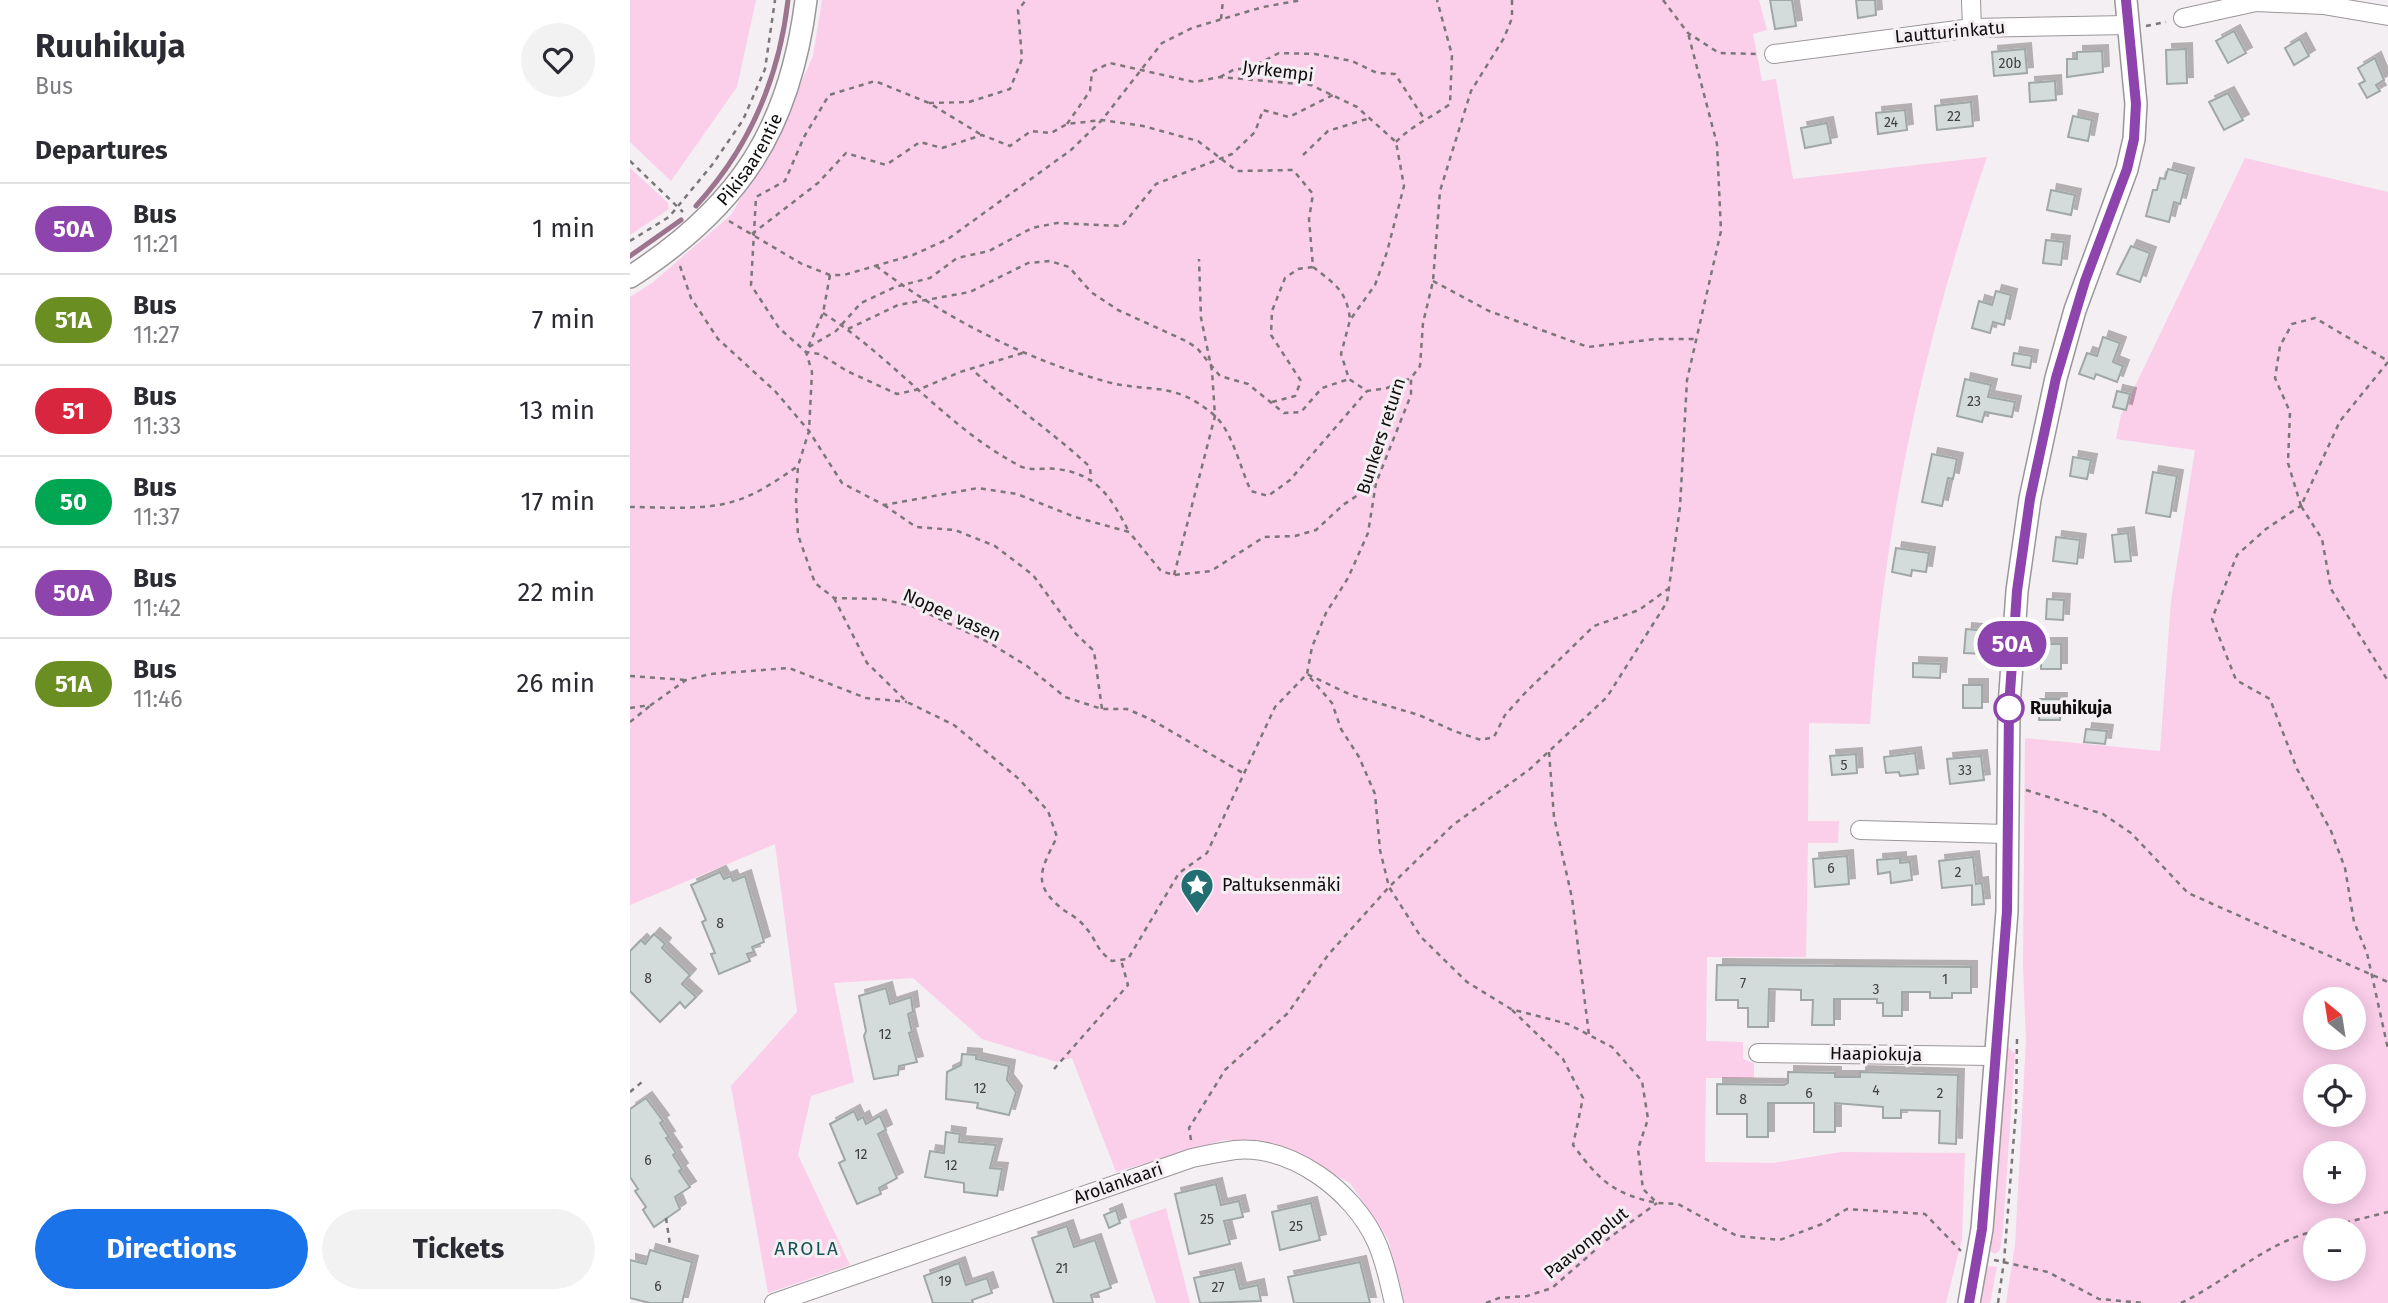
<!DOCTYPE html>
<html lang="en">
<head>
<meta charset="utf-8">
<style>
  :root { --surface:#fff; --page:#f2f2f3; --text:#2b2b33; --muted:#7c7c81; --line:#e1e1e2; --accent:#1a73e8 }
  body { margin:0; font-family:"Fira Sans",sans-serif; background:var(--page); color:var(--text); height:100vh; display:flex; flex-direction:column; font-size:26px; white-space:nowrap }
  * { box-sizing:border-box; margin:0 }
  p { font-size:23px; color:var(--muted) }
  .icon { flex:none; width:38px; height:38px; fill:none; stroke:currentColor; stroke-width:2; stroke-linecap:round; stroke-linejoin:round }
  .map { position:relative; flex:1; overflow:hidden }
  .side { display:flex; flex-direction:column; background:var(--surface); width:630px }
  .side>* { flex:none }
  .badge { padding:0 14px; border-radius:23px; font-size:24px; line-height:46px }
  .needle { width:46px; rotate:330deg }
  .controls { position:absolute; left:1673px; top:987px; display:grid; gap:14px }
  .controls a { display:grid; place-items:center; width:63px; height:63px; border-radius:50%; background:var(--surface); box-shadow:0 4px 18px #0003; font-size:35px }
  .map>.badge { position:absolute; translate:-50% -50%; box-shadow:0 0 0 4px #fff }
  h2 { padding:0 35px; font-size:26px; line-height:63px }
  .round { display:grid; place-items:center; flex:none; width:74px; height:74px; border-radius:37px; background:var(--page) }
  .head { display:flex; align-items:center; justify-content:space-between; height:119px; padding:0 35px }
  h1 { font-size:33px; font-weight:700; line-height:52px }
  .button { display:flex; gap:14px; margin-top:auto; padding:14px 35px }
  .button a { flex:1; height:80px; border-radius:42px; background:var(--accent); color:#fff; font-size:28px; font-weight:700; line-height:80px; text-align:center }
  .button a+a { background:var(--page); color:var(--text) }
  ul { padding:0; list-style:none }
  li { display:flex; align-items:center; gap:21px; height:91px; padding:0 35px; border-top:2px solid var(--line) }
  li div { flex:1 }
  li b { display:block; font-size:26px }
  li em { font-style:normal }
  li .badge { min-width:77px; font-weight:700; text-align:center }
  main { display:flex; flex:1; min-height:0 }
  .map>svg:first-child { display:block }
  .green { fill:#fbceea; fill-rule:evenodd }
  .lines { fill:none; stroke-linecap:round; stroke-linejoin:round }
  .stream { stroke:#9c748e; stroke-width:5 }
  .building { fill:#d4dbdb; stroke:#a0a7a7; stroke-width:2; filter:url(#shadow) }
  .minor-casing { stroke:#9b9699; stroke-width:20 }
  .tertiary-casing { stroke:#9b9699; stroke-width:24 }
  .path { stroke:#7b7779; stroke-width:2.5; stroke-dasharray:5 5; stroke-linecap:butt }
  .minor { stroke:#fff; stroke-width:18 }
  .tertiary { stroke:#fff; stroke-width:21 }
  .line-casing { stroke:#fff; stroke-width:16 }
  .line { stroke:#8e44ad; stroke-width:10 }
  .stop-dot { fill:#fff; stroke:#8e44ad; stroke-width:3.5 }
  .labels { text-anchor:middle; stroke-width:6; stroke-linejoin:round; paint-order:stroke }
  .number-label { font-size:14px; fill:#404041 }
  .street-label { font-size:18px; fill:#0f0d0e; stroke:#f4eff2 }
  .stop-label { font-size:18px; font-weight:bold; fill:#0f0d0e; stroke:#f4eff2; text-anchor:start }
  .poi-label { font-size:18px; fill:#0f0d0e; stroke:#f4eff2; text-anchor:start }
  .neighbourhood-label { font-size:19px; letter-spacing:2px; fill:#165256; stroke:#f4eff2 }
</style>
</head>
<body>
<main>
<section class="side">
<div class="head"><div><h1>Ruuhikuja</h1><p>Bus</p></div><a class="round"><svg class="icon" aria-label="heart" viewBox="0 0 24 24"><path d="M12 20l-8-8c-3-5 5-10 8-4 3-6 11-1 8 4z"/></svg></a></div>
<h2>Departures</h2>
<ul>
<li><span class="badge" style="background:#8e44ad;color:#fff">50A</span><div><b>Bus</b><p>11:21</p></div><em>1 min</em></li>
<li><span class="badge" style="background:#6b8e23;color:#fff">51A</span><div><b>Bus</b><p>11:27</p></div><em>7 min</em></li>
<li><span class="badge" style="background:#d7263d;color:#fff">51</span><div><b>Bus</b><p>11:33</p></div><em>13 min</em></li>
<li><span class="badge" style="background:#00a651;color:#fff">50</span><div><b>Bus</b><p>11:37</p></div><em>17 min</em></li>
<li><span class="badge" style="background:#8e44ad;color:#fff">50A</span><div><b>Bus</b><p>11:42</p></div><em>22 min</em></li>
<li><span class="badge" style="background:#6b8e23;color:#fff">51A</span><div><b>Bus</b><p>11:46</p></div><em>26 min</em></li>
</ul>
<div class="button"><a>Directions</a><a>Tickets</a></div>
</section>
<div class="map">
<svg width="1758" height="1303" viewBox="0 0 1758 1303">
  <defs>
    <filter id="shadow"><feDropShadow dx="6" dy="-6" stdDeviation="0" flood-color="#0004"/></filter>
  </defs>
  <rect width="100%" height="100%" fill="#f4eff2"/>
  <g class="green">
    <path d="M0 0H126L107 87 41 181 0 142Z"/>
    <path d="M192 0H1129L1137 30 1123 34 1132 81 1146 79 1163 179 1357 157C1293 342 1253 529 1240 724L1179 723 1178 821H1209L1208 843H1178L1176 957H1077L1076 1041 1113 1042V1059L1124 1063V1078H1076L1075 1162 1143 1163 1211 1152 1335 1153 1332 1239 1316 1303H774L758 1239 720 1183 643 1143 594 1140 486 1172 442 1058 427 1062 352 1039 283 978 204 983 224 1082 181 1096 168 1155 220 1265 138 1293 101 1086 167 1012 145 844 0 905V297L22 283 101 215 152 126 183 56Z"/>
    <path d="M1615 158 1758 192V1303H1376L1385 1245 1396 1041 1393 967 1395 738 1530 751 1541 601 1565 450 1486 439 1491 415ZM1685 999H1724V1038H1685ZM1685 1076H1724V1115H1685ZM1685 1153H1724V1192H1685ZM1685 1230H1724V1269H1685Z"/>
    <path d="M0 168 38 203 39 209 0 235Z"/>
    <path d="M1377 1046 1385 1054 1373 1228 1370 1250 1365 1254 1358 1250 1374 1047Z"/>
    <path d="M536 1208 560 1303H526L499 1221Z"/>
    <path d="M1358 1266 1367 1267 1360 1303H1349Z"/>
  </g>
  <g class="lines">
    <g class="stream">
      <path d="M66 206C120 147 149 79 158 0"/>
      <path d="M0 256 51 220"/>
    </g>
  </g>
  <g class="building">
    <path d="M1140 0H1162L1166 26 1145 29Z"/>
    <path d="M1226 0H1245L1246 15 1228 18Z"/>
    <path d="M1604 31 1616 53 1598 63 1586 41Z"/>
    <path d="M1670 39 1679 56 1664 65 1655 48Z"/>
    <path d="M1395 49 1397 73 1364 76 1362 52Z"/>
    <path d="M1556 49 1557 83 1537 84 1536 50Z"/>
    <path d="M1472 51 1473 72 1437 77V59H1447V52Z"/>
    <path d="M1745 58 1754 80 1746 85 1750 91 1737 98 1729 84 1735 81 1728 68Z"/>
    <path d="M1425 81 1426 100 1400 102 1399 83Z"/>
    <path d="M1598 93 1613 120 1594 130 1579 102Z"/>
    <path d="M1341 102 1343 126 1307 130 1305 106Z"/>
    <path d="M1275 110 1277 130 1248 134 1246 113Z"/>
    <path d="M1443 116 1462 120 1458 141 1438 137Z"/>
    <path d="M1197 123 1201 143 1175 148 1171 128Z"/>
    <path d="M1538 169 1558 174 1550 204 1544 202 1539 222 1516 216 1523 190H1527L1530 178 1535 179Z"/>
    <path d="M1421 190 1445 195 1441 215 1417 210Z"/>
    <path d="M1416 240 1434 242 1431 265 1413 263Z"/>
    <path d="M1501 246 1520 253 1510 282 1487 274Z"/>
    <path d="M1366 291 1381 295 1374 325 1363 322 1360 333 1342 328 1349 301 1362 305Z"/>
    <path d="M1473 337 1490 343 1483 362 1493 366 1487 382 1466 374 1464 379 1449 374 1457 353 1467 356Z"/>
    <path d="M1384 353 1402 356 1400 368 1382 365Z"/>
    <path d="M1335 379 1361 385 1358 397 1385 402 1382 417 1355 412 1352 422 1327 416Z"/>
    <path d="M1487 391 1500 394 1496 410 1483 407Z"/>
    <path d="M1302 454 1327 459 1323 479 1318 478 1312 506 1292 502Z"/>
    <path d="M1443 457 1461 460 1457 479 1440 476Z"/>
    <path d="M1523 472 1547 476 1540 517 1516 513Z"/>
    <path d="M1498 533 1501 561 1485 562 1482 535Z"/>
    <path d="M1426 537 1450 540 1447 564 1423 561Z"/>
    <path d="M1266 548 1299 553 1296 572 1282 570 1281 576 1262 572Z"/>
    <path d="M1417 599 1434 600 1433 620 1416 619Z"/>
    <path d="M1336 629 1357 631 1355 654 1334 653Z"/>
    <rect x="1411" y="644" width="20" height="25"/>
    <path d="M1283 663 1311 664 1310 678 1283 677Z"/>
    <rect x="1333" y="685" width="19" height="23"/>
    <path d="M1410 699H1431L1430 720H1409Z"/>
    <path d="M1456 729 1477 731 1475 744 1454 742Z"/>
    <path d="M1285 753 1288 774 1270 776 1269 772 1256 773 1254 757Z"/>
    <path d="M1226 754 1227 773 1202 775 1200 756Z"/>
    <path d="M1351 756 1354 780 1320 784 1317 759Z"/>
    <path d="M1217 856 1219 884 1185 887 1183 859Z"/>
    <path d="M1343 857 1346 884 1352 883 1354 904 1342 905V885L1312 888 1309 861Z"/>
    <path d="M1270 858V863L1280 862 1282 880 1261 883 1260 872 1248 874 1247 860Z"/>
    <path d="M90 872 94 879 101 876 103 881 115 876 134 942 122 947 124 952 117 954 120 961 89 974 81 954 85 953 72 922 76 920 61 885Z"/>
    <path d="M24 934 35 944 32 948 60 975 52 984 66 997 55 1008 50 1002 30 1022 0 991V951L11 940 15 944Z"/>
    <path d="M1087 965 1341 967V993H1322V998H1300V992H1272V1016H1253V1003H1247V999H1204V1025H1182L1183 1000H1171V990L1139 989 1138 1027H1118V1008H1108V1000H1086Z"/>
    <path d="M256 988 260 1004 281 997 283 1012 278 1014 282 1032 279 1033 287 1062 269 1066 268 1075 244 1079 234 1036 236 1031 229 996Z"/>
    <path d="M332 1054 346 1055V1059L379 1066 377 1080 386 1092 379 1115 347 1108 348 1103 316 1099 317 1072 331 1065Z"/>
    <path d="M1158 1072 1205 1073V1077H1230V1072L1328 1075 1326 1144 1309 1143 1310 1111 1271 1110V1118H1253V1107L1205 1103V1132H1184V1103H1138V1137H1117V1114H1087V1084L1154 1085 1158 1083Z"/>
    <path d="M16 1098 33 1121 30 1123 39 1137 36 1138 46 1153 43 1155 52 1169 49 1171 60 1187 45 1197 50 1209 24 1227 13 1210 16 1207 5 1191 8 1189 0 1177V1109Z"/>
    <path d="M224 1111 228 1120 233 1117 236 1124 250 1116 256 1130 248 1134 267 1178 249 1188 251 1194 227 1204 209 1163 215 1160 200 1124Z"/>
    <path d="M316 1132 330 1134 329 1142 366 1145 360 1168 372 1169 367 1196 334 1192V1183L295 1177 300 1151 314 1153Z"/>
    <path d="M586 1184 591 1205 609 1201 613 1217 594 1221 600 1244 559 1254 545 1194Z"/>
    <path d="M681 1203 690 1240 650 1250 642 1212Z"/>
    <path d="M486 1210 490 1223 479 1228 474 1215Z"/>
    <path d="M437 1226 444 1247 465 1240 481 1288 461 1295 463 1303H424L402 1238Z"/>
    <path d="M20 1250 62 1262 52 1303H20L0 1298V1260L16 1264Z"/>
    <path d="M730 1262 740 1303H664L658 1277Z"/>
    <path d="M329 1263 336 1285 357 1278 362 1293 342 1300 343 1303H303L294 1276Z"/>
    <path d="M605 1269 610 1289 628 1285 631 1301 570 1303 564 1278Z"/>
  </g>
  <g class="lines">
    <defs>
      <g id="minor">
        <path d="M1341 0 1342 28"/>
        <path d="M1553 18 1626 2 1693 5 1758 16"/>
        <path d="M1144 54 1342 28 1497 25"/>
        <path d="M1230 830 1376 834"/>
        <path d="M1128 1053 1363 1056"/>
        <path d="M144 1303 562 1158C576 1155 591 1152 605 1150 662 1145 723 1191 746 1241 755 1260 759 1282 764 1303"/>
      </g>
      <g id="tertiary">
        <path id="s1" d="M0 277C109 207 160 129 176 0"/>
        <path d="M1339 1303 1352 1229 1377 911 1379 707 1387 591 1400 499 1426 378 1445 310 1497 169 1504 139 1506 104 1496 0"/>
      </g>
    </defs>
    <use href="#minor" class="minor-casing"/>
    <use href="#tertiary" class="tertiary-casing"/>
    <g class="path">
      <path d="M882 0V18L874 38 841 91 810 191 803 281 793 323 790 366 781 378V395L746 483 738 533 718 578 696 613 682 647 677 674 702 703 711 729 729 757 745 794 750 850 759 887 791 937 837 982 881 1009 938 1024 982 1047 1012 1081 1018 1119 1008 1149 1013 1189 1027 1203 1048 1204 1107 1236 1150 1240 1192 1224 1217 1209 1295 1214 1331 1251"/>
      <path d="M1033 0 1058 33 1089 53 1126 54"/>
      <path d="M591 19 593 0"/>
      <path d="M1516 26 1536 22"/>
      <path d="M590 77 605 69H618L649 53 685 54 722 61 747 73 765 74 795 120"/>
      <path d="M299 103 339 102 380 89 392 59 388 10 396 0"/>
      <path d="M437 124 460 91 462 72 480 63 564 82 590 77 681 85 727 107 766 142 774 186 757 252 745 285 720 320 711 354 719 379 737 391 757 388 781 378"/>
      <path d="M350 134 299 103 245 81 199 95 174 137 155 181 126 197 121 285 149 328 176 352 190 354 217 371 267 394 290 389 330 372 396 352"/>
      <path d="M766 142C782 125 801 118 820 104L822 55 807 0"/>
      <path d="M673 155 698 131 740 118"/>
      <path d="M0 161 53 212"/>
      <path d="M99 221 172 264 200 275H214L283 255 318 239 441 150 472 120 532 43 562 28 633 7 672 0"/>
      <path d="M122 234 188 183 216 153 256 165 290 142 312 148 352 135 380 146 401 131 421 133 437 124 472 120 513 126 568 141 607 171 663 170 683 194 679 219 683 267C705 284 717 291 720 320"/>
      <path d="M0 241 39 217 82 165 113 120 135 69 145 0"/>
      <path d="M50 266 61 298 88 339 145 391 179 431 212 483 254 505 348 488 387 494 445 517 499 532 531 571 544 575 581 571 634 537 665 536 686 530 713 505 746 483"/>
      <path d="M246 266C314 317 392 358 474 381 519 394 542 379 584 415 603 432 610 468 621 491L638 496 660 480 737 391"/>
      <path d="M200 275 193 313 176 352 182 372 179 431 168 466 166 500 168 535 185 583 204 598 251 599 282 606 358 642 397 666 435 697 472 709H497L520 719 613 773"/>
      <path d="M803 281 859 311 958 347 1026 339H1067"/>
      <path d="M193 313C264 358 317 428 390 466 401 472 415 467 427 469 468 474 482 499 499 532"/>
      <path d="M218 329 268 305 340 292 398 263 420 261 439 267 461 292 488 310 556 341 567 348 590 376 618 384 654 413 671 412 692 388 719 379"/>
      <path d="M179 347 206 331 231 303 265 287 300 278 327 258 359 251 402 228 427 223 492 226 526 184 602 154 625 132 633 110 659 117 703 95"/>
      <path d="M1758 362 1710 421 1671 506 1692 539 1701 589 1758 681"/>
      <path d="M346 373C383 406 424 433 460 467L461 480"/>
      <path d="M642 402 665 396 671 381 641 335 642 311 655 278 668 269 683 267"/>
      <path d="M254 505 286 527 325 530 365 546 403 575 446 634 464 651 472 709"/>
      <path d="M1672 505 1636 529 1607 555 1582 619 1606 680 1640 699 1667 769 1701 831 1715 868 1724 922 1737 953 1758 1049"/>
      <path d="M1671 506 1658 463 1660 412 1645 378 1650 346 1662 324 1685 318 1758 361"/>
      <path d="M0 507C33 507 73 511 105 501 128 494 149 479 168 466"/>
      <path d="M544 575 585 416 582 371 571 318 569 259"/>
      <path d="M204 598 237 663 277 702 324 725 389 779 418 811 427 837C410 871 401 885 435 911 442 915 451 921 456 928 468 942 465 949 482 961L498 959 549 873 577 853 645 707 677 674 721 695 789 715 824 731 851 740 864 737 875 715 895 693 964 626 1009 610 1038 589"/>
      <path d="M0 676 56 680"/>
      <path d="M0 708 21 705 56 680 80 674 159 668 236 698 277 702"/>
      <path d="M0 722 21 705"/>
      <path d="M919 752 924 817 942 898 959 1035"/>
      <path d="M1396 790 1473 814 1501 833 1558 893 1758 982"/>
      <path d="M882 1010 933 1059 953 1098 943 1145C969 1180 983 1194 1027 1203"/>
      <path d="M424 1069 498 985 491 960"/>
      <path d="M0 1092 12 1082"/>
      <path d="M561 1140 559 1128 595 1070 658 1013 698 955 759 887 823 825 900 769 977 697 1037 602 1050 507 1057 380 1091 231 1087 144 1058 33"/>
      <path d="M36 1218 40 1245"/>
      <path d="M1686 1230 1758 1212"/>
      <path d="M1364 1260 1418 1272 1469 1299 1514 1303"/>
      <path d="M856 1303 869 1298 897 1296 922 1288 979 1238 1027 1203"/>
      <path d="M1368 1303 1374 1261 1386 1110 1387 1039"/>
      <path d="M1551 1303C1597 1281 1635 1243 1685 1231"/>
    </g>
    <use href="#minor" class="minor"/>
    <use href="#tertiary" class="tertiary"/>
  </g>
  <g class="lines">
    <defs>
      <path id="line" d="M1339 1303 1352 1229 1377 911 1379 707 1387 591 1400 499 1426 378 1455 281 1497 169 1504 139 1506 104 1496 0"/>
    </defs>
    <use href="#line" class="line-casing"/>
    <use href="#line" class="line"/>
  </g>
  <defs>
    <symbol id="sight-pin" viewBox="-11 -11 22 30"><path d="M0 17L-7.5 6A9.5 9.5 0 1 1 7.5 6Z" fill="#236e72" stroke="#f4eff2"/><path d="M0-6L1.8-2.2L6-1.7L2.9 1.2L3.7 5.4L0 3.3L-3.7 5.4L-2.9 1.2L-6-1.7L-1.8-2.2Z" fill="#fff"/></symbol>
  </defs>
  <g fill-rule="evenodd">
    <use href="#sight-pin" x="548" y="866" width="38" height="52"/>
  </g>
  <circle class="stop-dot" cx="1379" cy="708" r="14"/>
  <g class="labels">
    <g class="number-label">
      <text x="1380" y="68">20b</text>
      <text x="1324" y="121">22</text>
      <text x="1261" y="127">24</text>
      <text x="1344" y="406">23</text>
      <text x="1214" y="770">5</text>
      <text x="1335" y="775">33</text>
      <text x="1201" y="873">6</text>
      <text x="1328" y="877">2</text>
      <text x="90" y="928">8</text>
      <text x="18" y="983">8</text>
      <text x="1315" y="984">1</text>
      <text x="1113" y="988">7</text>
      <text x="1246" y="994">3</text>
      <text x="255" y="1039">12</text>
      <text x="350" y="1093">12</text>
      <text x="1246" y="1095">4</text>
      <text x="1179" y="1098">6</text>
      <text x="1310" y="1098">2</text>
      <text x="1113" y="1104">8</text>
      <text x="231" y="1159">12</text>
      <text x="18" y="1165">6</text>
      <text x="321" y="1170">12</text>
      <text x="577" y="1224">25</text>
      <text x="666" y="1231">25</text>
      <text x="432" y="1273">21</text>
      <text x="315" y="1286">19</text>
      <text x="28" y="1291">6</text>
      <text x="588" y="1292">27</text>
    </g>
    <g class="street-label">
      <text transform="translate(1320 32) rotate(-5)" y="6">Lautturinkatu</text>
      <text transform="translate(648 71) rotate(7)" y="6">Jyrkempi</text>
      <text dy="6" stroke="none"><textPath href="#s1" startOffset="170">Pikisaarentie</textPath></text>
      <text transform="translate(751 436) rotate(-72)" y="6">Bunkers return</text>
      <text transform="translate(322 615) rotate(24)" y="6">Nopee vasen</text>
      <text transform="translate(1246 1054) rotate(1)" y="6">Haapiokuja</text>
      <text transform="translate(488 1183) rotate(-19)" y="6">Arolankaari</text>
      <text transform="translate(956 1243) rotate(-39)" y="6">Paavonpolut</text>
    </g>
    <g class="stop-label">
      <text x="1400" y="714">Ruuhikuja</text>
    </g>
    <g class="poi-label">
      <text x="592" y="891">Paltuksenmäki</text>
    </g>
    <g class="neighbourhood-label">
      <text x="177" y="1255">AROLA</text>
    </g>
  </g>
</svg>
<div class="controls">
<a><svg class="needle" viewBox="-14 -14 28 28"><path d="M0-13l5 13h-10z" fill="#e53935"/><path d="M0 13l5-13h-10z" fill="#7c7c81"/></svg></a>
<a><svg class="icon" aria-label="locate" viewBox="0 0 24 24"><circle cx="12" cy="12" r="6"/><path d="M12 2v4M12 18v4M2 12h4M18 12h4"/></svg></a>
<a>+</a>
<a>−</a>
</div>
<b class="badge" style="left:1382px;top:644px;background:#8e44ad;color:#fff">50A</b>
</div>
</main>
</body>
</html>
